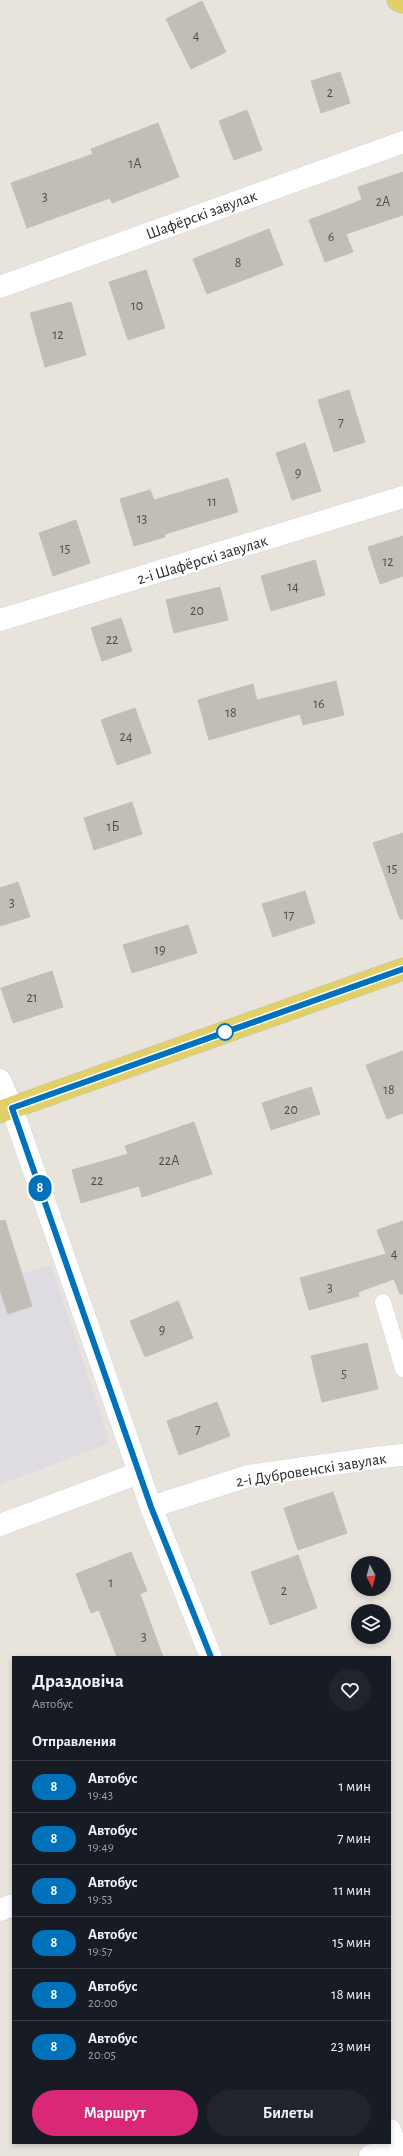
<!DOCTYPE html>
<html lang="ru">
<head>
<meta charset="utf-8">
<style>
  :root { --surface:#171b24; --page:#20242c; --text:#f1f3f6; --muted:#9ea1a6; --line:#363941; --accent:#db2777 }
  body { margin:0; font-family:"Alegreya Sans",sans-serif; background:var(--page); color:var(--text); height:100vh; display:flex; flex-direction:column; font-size:15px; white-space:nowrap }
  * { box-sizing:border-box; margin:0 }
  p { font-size:13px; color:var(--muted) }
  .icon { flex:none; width:22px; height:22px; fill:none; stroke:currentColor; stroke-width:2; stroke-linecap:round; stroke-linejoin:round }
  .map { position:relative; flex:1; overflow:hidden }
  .sheet { position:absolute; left:12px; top:1656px; width:379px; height:488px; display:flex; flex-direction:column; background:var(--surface); border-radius:0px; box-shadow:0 2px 6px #0003 }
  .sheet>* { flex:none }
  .badge { padding:0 8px; border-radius:13px; font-size:14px; line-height:26px }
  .needle { width:26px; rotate:174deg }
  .buttons { position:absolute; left:351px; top:1556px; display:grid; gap:8px }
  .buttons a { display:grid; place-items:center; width:40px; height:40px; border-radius:50%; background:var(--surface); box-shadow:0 2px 6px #0003; font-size:20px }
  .map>.badge { position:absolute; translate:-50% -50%; box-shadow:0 0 0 2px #fff }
  h2 { padding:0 20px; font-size:15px; line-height:36px }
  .round { display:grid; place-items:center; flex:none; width:42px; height:42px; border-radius:21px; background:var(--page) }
  .head { display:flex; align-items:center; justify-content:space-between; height:68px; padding:0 20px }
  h1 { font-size:19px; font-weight:600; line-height:30px }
  .primary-button { display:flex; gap:8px; margin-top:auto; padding:8px 20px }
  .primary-button a { flex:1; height:46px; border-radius:24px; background:var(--accent); color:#fff; font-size:16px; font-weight:600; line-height:46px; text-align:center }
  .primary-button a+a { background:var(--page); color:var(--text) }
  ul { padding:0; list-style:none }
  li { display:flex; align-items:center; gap:12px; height:52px; padding:0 20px; border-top:1px solid var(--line) }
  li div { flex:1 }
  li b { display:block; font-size:15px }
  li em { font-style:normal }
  li .badge { min-width:44px; font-weight:700; text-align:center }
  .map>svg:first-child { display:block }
  .industrial { fill:#dedbe2 }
  .building { fill:#c1beb8; stroke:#c4c0b5 }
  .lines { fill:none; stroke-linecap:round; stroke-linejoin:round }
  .service-casing { stroke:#d0d2df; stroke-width:17 }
  .minor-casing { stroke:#d0d2df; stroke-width:23 }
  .primary-casing { stroke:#c3c3c3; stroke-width:23 }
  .service { stroke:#fff; stroke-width:16 }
  .minor { stroke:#fff; stroke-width:22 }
  .primary { stroke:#e1d068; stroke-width:22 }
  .line-casing { stroke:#fff; stroke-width:9 }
  .line { stroke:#0072bc; stroke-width:6 }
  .stop-dot { fill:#fff; stroke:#0072bc; stroke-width:2 }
  .labels { text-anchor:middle; stroke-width:4; stroke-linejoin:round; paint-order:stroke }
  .number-label { font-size:14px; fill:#4e4e4c }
  .street-label { font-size:16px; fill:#282828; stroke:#fff }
</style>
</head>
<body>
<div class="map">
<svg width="403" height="2156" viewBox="0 0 403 2156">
  <rect width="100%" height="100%" fill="#e9e4db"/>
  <path class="industrial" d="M51 1264 110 1443 0 1485V1282Z"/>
  <g class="building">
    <path d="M202 1 226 52 191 69 166 19Z"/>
    <path d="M340 72 350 103 321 113 311 81Z"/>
    <path d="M247 110 262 150 234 160 219 121Z"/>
    <path d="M158 123 179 177 112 203 110 198 27 228 11 183 93 154 91 149Z"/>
    <path d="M403 172V215L346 234 353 252 325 262 309 220 362 200 358 187Z"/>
    <path d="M269 229 283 265 207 294 193 259Z"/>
    <path d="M146 270 165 328 128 340 109 282Z"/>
    <path d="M71 302 86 355 45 367 30 313Z"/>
    <path d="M349 390 365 442 334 452 318 400Z"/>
    <path d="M305 443 321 491 292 500 276 453Z"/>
    <path d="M228 478 238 512 165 534V537L134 546 120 499 150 490 154 500Z"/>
    <path d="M76 520 90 563 53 576 39 533Z"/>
    <path d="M403 536V576L380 584 368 547Z"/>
    <path d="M315 560 325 595 271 611 261 576Z"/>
    <path d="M220 587 228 620 174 633 166 600Z"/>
    <path d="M121 618 132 651 102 661 91 628Z"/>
    <path d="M336 681 344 715 303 725 300 714 209 740 198 700 253 684 257 700Z"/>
    <path d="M135 708 151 753 117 765 101 720Z"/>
    <path d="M132 802 142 834 94 850 84 818Z"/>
    <path d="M403 833V919H400L373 843Z"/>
    <path d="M18 882 30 917 0 926V888Z"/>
    <path d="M305 891 315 923 273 937 262 904Z"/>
    <path d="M188 925 197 953 132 973 123 945Z"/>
    <path d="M52 971 63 1007 13 1023 1 988Z"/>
    <path d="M403 1051V1113L387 1119 366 1065Z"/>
    <path d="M311 1087 320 1114 271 1130 262 1103Z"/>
    <path d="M194 1122 212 1174 142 1197 139 1186 81 1203 72 1170 128 1154 125 1146Z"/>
    <path d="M5 1220 32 1306 8 1314 0 1290V1221Z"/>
    <path d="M403 1221V1294H400L394 1279 358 1292 359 1296 309 1310 300 1278 386 1254 377 1230Z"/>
    <path d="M178 1301 193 1338 145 1357 130 1321Z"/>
    <path d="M367 1343 378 1389 322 1402 311 1356Z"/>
    <path d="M217 1402 230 1436 179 1455 167 1421Z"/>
    <path d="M333 1492 347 1533 298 1550 284 1508Z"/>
    <path d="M131 1552 147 1591 140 1594 163 1657H117L99 1610 91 1613 76 1574Z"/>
    <path d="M298 1555 317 1608 270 1625 251 1572Z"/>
  </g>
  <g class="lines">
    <defs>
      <path id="service" d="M383 1302 403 1369"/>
      <g id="minor">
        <path d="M0 287 403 142"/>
        <path d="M0 620 403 497"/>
        <path d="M0 1080 12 1108 151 1507 211 1657"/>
        <path d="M151 1507 248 1476 382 1457 403 1455"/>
        <path d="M0 1525 139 1473"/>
        <path d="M0 1910 13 1905"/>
        <path d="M390 2130 399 2156"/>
        <path d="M370 2156 396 2147"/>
      </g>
      <g id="primary">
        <path d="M398 0 403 2"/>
        <path d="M0 1112 403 969"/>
      </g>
    </defs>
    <use href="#service" class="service-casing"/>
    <use href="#minor" class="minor-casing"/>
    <use href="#primary" class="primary-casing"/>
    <use href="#service" class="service"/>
    <use href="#minor" class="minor"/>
    <use href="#primary" class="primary"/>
  </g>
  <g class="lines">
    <defs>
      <path id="line" d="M211 1657 151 1507 12 1108 403 969"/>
    </defs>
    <use href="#line" class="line-casing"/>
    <use href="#line" class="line"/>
  </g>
  <circle class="stop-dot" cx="225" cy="1032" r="8"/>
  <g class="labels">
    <g class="number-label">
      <text x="196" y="40">4</text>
      <text x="330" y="97">2</text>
      <text x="135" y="168">1А</text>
      <text x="45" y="201">3</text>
      <text x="383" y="206">2А</text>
      <text x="331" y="241">6</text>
      <text x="238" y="267">8</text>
      <text x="137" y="310">10</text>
      <text x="58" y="339">12</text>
      <text x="341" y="426">7</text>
      <text x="298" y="477">9</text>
      <text x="212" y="506">11</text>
      <text x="142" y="523">13</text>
      <text x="65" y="553">15</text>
      <text x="388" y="566">12</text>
      <text x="293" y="591">14</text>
      <text x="197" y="615">20</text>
      <text x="112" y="644">22</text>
      <text x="319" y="708">16</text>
      <text x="231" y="717">18</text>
      <text x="126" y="741">24</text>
      <text x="113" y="831">1Б</text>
      <text x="392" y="873">15</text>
      <text x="12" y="907">3</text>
      <text x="289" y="919">17</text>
      <text x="160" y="954">19</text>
      <text x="32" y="1002">21</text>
      <text x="389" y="1094">18</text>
      <text x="291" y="1114">20</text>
      <text x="169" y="1165">22А</text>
      <text x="97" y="1185">22</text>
      <text x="394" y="1258">4</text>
      <text x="330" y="1292">3</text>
      <text x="162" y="1334">9</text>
      <text x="344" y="1378">5</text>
      <text x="198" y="1433">7</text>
      <text x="111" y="1587">1</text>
      <text x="284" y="1595">2</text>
      <text x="144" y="1641">3</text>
    </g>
    <g class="street-label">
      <text transform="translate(201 214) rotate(-20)" y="6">Шафёрскі завулак</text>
      <text transform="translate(202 559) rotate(-17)" y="6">2-і Шафёрскі завулак</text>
      <text transform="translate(311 1469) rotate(-9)" y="6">2-і Дубровенскі завулак</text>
    </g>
  </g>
</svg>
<div class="buttons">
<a><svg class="needle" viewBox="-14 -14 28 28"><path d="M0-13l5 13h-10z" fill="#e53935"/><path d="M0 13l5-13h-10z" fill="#9ea1a6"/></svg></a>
<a><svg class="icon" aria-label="layers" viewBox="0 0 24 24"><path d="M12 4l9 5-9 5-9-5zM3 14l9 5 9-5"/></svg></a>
</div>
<b class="badge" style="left:40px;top:1188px;background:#0072bc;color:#fff">8</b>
<section class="sheet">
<div class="head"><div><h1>Драздовіча</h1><p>Автобус</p></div><a class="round"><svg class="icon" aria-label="heart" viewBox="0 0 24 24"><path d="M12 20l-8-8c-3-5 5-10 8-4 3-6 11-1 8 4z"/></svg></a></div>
<h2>Отправления</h2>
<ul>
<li><span class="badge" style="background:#0072bc;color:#fff">8</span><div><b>Автобус</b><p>19:43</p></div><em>1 мин</em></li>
<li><span class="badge" style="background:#0072bc;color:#fff">8</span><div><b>Автобус</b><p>19:49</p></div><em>7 мин</em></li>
<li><span class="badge" style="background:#0072bc;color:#fff">8</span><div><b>Автобус</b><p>19:53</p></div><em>11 мин</em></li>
<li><span class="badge" style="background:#0072bc;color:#fff">8</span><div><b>Автобус</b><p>19:57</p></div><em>15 мин</em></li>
<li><span class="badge" style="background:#0072bc;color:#fff">8</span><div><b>Автобус</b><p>20:00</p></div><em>18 мин</em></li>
<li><span class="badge" style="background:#0072bc;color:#fff">8</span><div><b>Автобус</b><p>20:05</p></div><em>23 мин</em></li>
</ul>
<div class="primary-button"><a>Маршрут</a><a>Билеты</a></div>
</section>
</div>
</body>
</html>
